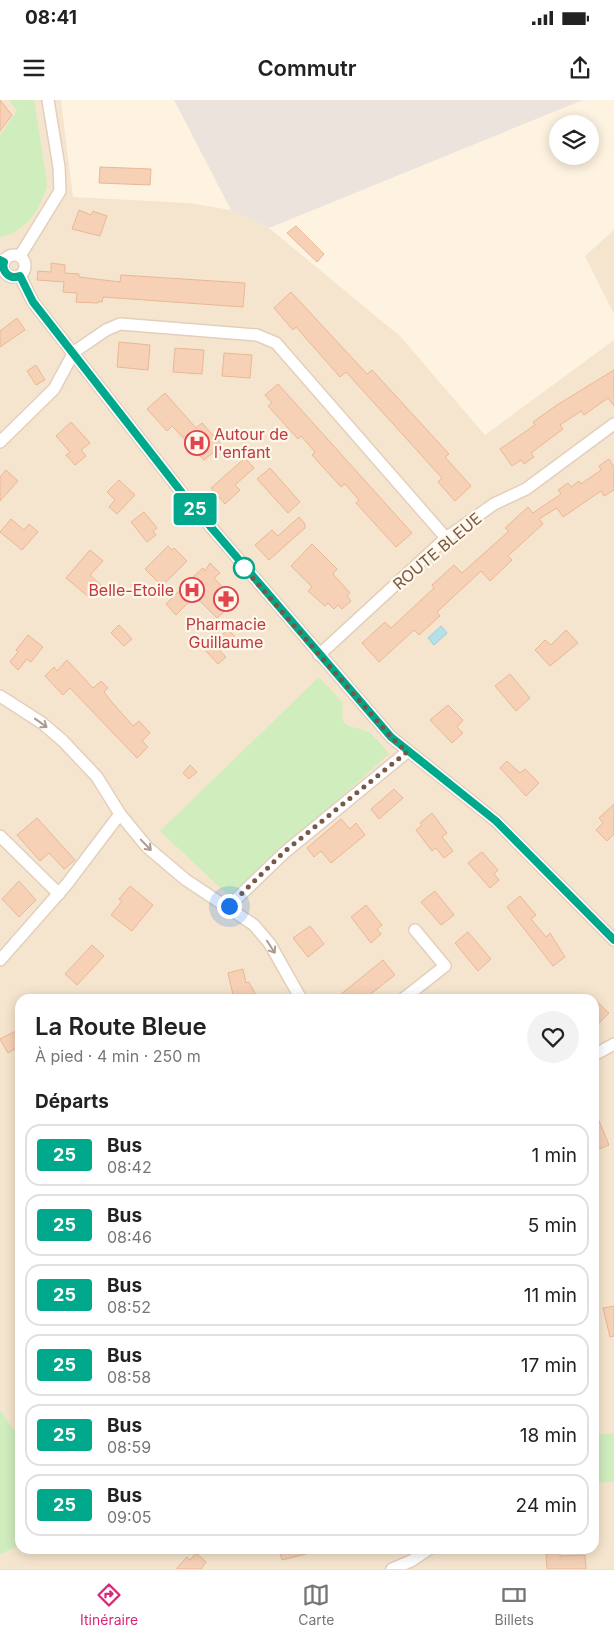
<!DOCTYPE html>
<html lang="fr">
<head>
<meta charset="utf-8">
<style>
  :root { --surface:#fff; --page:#f2f2f2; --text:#222; --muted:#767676; --line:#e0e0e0; --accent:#db2777 }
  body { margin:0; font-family:Inter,sans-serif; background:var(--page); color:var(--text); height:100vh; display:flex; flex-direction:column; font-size:19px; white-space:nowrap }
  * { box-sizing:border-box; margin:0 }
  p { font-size:16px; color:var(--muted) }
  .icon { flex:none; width:28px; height:28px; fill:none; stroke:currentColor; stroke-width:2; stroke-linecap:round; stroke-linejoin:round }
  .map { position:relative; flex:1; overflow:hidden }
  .side { position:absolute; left:15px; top:894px; width:584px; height:560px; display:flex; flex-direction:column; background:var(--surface); border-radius:15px; box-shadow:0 2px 12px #0003 }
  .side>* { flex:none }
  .badge { padding:0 10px; border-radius:4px; font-size:18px; line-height:32px }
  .tools { position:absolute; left:549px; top:15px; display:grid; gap:10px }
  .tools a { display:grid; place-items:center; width:50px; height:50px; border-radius:50%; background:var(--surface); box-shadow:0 2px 12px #0003; font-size:25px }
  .you { position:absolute; width:25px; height:25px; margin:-12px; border:4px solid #fff; border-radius:50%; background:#1a73e8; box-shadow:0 0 0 8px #1a73e833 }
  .map>.badge { position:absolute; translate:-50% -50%; box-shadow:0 0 0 2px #fff }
  h2 { padding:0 20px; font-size:19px; line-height:45px }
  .round { display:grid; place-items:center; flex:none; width:52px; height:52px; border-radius:26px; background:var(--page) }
  .summary { display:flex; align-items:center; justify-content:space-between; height:85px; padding:0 20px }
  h1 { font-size:24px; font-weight:600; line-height:38px }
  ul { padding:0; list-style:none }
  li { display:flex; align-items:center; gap:15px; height:62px; margin:0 10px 8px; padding:0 10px; border:2px solid var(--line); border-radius:15px }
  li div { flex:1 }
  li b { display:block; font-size:19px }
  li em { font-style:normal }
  li .badge { min-width:55px; font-weight:700; text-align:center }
  .status { display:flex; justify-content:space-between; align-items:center; height:35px; padding:0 25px; background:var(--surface); direction:ltr }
  .status svg { height:14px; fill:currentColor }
  header { display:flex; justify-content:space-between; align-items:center; height:65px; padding:0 20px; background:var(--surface); font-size:22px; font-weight:600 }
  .tab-bar { display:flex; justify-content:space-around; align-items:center; height:70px; border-top:1px solid var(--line); background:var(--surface); font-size:14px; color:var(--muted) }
  .tab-bar a { display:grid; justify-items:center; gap:2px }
  .tab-bar .current { color:var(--accent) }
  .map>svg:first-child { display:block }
  .residential { fill:#f6e5ce }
  .industrial { fill:#ece4dc }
  .green { fill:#d0edbe }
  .water { fill:#b3e0e9; stroke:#99d0dc }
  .building { fill:#f6d1b6; stroke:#eab795 }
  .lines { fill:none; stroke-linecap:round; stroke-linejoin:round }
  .minor-casing { stroke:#e3cfbc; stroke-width:14 }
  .minor { stroke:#fff; stroke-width:11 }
  .oneway { stroke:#ad9b8f }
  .line-casing { stroke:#fff; stroke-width:11 }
  .line { stroke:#00a98b; stroke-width:8 }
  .walk { stroke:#775845; stroke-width:5; stroke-dasharray:0 9 }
  .stop-dot { fill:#fff; stroke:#00a98b; stroke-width:2.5 }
  .labels { text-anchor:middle; stroke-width:4.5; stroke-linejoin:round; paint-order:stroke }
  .health-label { font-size:16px; fill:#be3a42; stroke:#fff7e9; text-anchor:start }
  .street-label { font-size:16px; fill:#775845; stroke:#fff7e9 }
</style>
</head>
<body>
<div class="status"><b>08:41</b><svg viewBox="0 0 49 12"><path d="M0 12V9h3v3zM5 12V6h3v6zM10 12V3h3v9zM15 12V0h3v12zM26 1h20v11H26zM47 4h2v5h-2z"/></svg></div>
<header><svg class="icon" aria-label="menu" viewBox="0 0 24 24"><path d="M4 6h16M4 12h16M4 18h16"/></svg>Commutr<svg class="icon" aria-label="share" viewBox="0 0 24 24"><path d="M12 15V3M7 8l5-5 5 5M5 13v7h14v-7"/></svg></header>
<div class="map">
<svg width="614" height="1469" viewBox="0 0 614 1469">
  <rect width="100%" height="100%" fill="#fef3e0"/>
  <g class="residential">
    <path d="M0 0H61L73 97 189 103 231 110 269 128 400 236 485 335 614 240V1469H0V1455L20 1445V1449H594V899H20V1338L0 1310Z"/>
    <path d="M614 130V214L585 156Z"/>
  </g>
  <path class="industrial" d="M174 0H583L269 128 231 110Z"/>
  <g class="green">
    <path d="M9 0H34L47 81C46 103 24 135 0 137V35L17 11Z"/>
    <path d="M319 577 343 603C339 630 348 624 366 631 374 634 383 647 389 654L230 797 160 731Z"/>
    <path d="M0 1310 20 1338V1445L0 1455Z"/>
    <path d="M614 1333V1382L594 1383V1335Z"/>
  </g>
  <path class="water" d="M441 526 447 533 434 545 428 538Z"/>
  <g class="building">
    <path d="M0 0 12 15 0 31Z"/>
    <path d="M100 67 151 69 150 85 99 83Z"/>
    <path d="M79 110 91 115 93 111 107 116 100 136 72 129Z"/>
    <path d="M296 126 324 154 317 162 287 133Z"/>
    <path d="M51 163 65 165V173L79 174V177L120 182 121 175 245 183 243 207 103 197 102 202 99 201 98 203 76 202 77 193 63 192 64 182 37 180 38 171 51 172Z"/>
    <path d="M291 192 367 274 372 270 449 354 445 357 471 386 455 401 438 382 442 378 346 272 340 277 296 227 293 230 274 208Z"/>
    <path d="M17 218 25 230 0 247V231Z"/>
    <path d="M119 242 150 245 148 270 117 267Z"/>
    <path d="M175 248 204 250 202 274 173 272Z"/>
    <path d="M224 253 252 255 250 278 222 276Z"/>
    <path d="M36 265 45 280 36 285 27 271Z"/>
    <path d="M614 270V306L608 298 584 315 581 311 560 325 563 329 531 353 534 357 524 364 521 360 512 366 500 349 535 325 533 322 557 305Z"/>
    <path d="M278 284 412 433 396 447 356 403 359 400 345 384 341 387 312 355 315 352 301 336 298 339 268 306 272 303 265 295Z"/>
    <path d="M165 293 196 328 202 323 222 345 204 360 172 326 167 331 147 309Z"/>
    <path d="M71 322 90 343 81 350 86 356 75 365 66 355 70 352 56 336Z"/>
    <path d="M245 358 254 368 235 385 240 390 225 404 211 388Z"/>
    <path d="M609 359 614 367V390L604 396 601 391 563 417 557 408 539 419 543 424 508 456 512 460 490 481 481 471 437 512 440 516 419 535 414 530 379 562 362 543 385 522 391 528 434 488 432 485 454 465 462 473 509 431 505 428 528 407 533 413 561 394 558 390 568 383 571 387 579 381 581 384 601 370 599 366Z"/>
    <path d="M270 368 300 402 288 413 257 379Z"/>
    <path d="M6 370 18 381 0 401V377Z"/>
    <path d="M119 380 135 395 117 414 109 407 115 400 107 392Z"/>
    <path d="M144 412 157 428 153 431 156 435 147 442 131 422Z"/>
    <path d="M299 417 305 424V428L269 460 255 445 272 430 278 436Z"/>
    <path d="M11 419 24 430 29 424 38 432 22 450 0 432Z"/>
    <path d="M312 444 337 469 333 474 350 493 347 496 351 501 342 509 338 505 334 509 328 503 325 506 308 491 312 487 291 466Z"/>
    <path d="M168 446 172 450 174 448 187 461 162 486 145 469Z"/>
    <path d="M90 450 103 461 90 475 101 485 90 498 66 478Z"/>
    <path d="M210 463 220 473 214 478 236 501 217 518 195 496 176 515 166 504 179 491 182 494 196 481 193 477 203 468 205 471Z"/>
    <path d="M119 525 132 539 124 546 111 533Z"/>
    <path d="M228 529 235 537 220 551 226 557 218 564 205 550Z"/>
    <path d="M566 530 578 543 550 566 535 550 545 540 551 545Z"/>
    <path d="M28 535 43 547 31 562 27 559 18 570 10 562 18 552 16 550Z"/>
    <path d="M67 560 93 588 101 581 108 588 104 592 110 600 133 626 139 621 150 633 142 641 148 647 137 658 70 588 63 595 45 576 54 567 57 571Z"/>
    <path d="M510 574 530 598 516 611 495 586Z"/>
    <path d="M448 605 463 620 457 627 463 633 452 643 430 620Z"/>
    <path d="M507 661 520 673 525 669 539 683 526 696 500 668Z"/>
    <path d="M190 665 197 672 189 679 183 673Z"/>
    <path d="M394 689 403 698 379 719 371 709Z"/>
    <path d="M614 704V734L607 741 596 730 603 723 599 718Z"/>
    <path d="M432 713 447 733 442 737 453 751 444 758 436 748 432 751 416 730 422 725 420 723Z"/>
    <path d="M37 718 75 760 64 769 49 753 40 761 17 735Z"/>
    <path d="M341 719 350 729 356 723 365 735 331 763 321 751 314 757 307 748Z"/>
    <path d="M482 752 498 770 494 774 499 780 490 788 468 763Z"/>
    <path d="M19 781 36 800 19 817 2 799Z"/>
    <path d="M130 786 153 805 132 831 111 815 122 801 119 799Z"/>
    <path d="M435 791 454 815 441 825 421 802Z"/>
    <path d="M520 796 536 815 531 819 546 837 550 833 565 857 553 866 507 807Z"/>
    <path d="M366 805 382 825 377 829 381 834 371 843 351 817Z"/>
    <path d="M310 826 324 844 308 857 293 838Z"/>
    <path d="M468 832 491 859 478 871 455 843Z"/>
    <path d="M92 845 104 856 77 885 65 874Z"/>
    <path d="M383 860 395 875 364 899H335Z"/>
    <path d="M243 869 246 883 249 882 258 899H234L228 873Z"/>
    <path d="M594 899 609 913 594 928Z"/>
    <path d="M20 929V946L8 953 0 939Z"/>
    <path d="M594 1009 609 1045 594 1051Z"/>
    <path d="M614 1206V1236L610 1237 603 1208Z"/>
    <path d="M279 1449H313L314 1452 282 1460Z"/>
    <path d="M196 1453 206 1462 201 1469H176L187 1457 190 1460Z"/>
    <path d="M560 1453V1456L585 1455 586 1469H547L546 1454Z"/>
  </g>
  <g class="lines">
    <defs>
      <g id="minor">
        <circle cx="14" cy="166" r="11"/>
        <path d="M20 156 60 91 59 67 48 0"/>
        <path d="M20 176 33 202 186 398 391 637 496 721 614 840"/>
        <path d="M0 342 54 289 74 252 106 230 120 224 257 235 276 243 446 438"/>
        <path d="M319 555 446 438 494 404 526 389 614 324"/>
        <path d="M0 596 42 623 63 641 97 677 120 714 147 747 186 780 254 825 270 844 301 899"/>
        <path d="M0 736 59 794"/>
        <path d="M229 806 284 753 407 652"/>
        <path d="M0 860 67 784 120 714"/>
        <path d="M403 899 445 866 415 830"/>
        <path d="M594 955 614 944"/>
        <path d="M392 1469 411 1461 429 1449"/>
      </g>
    </defs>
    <use href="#minor" class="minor-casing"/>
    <use href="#minor" class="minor"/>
  </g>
  <defs><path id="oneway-shaft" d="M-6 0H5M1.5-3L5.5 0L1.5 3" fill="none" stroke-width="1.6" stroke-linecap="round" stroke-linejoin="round" transform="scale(1.25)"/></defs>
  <g class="oneway">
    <use href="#oneway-shaft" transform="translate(41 623) rotate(36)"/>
    <use href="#oneway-shaft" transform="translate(146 745) rotate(46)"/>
    <use href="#oneway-shaft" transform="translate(271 847) rotate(57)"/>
  </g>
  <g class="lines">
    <defs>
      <path id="line" d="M0 160 4 162C1 172 10 180 20 176L33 202 186 398 391 637 496 721 614 840"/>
    </defs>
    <use href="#line" class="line-casing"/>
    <use href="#line" class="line"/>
    <path class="walk" d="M229 806 284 752 407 652 391 637 244 468"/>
  </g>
  <defs>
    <symbol id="hospital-ring" viewBox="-11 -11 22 22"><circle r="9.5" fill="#fff7e9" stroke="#e0444e" stroke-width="1.5"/><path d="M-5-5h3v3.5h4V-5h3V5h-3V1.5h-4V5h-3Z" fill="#e0444e"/></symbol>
    <symbol id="pharmacy-ring" viewBox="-11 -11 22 22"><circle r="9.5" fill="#fff7e9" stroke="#e0444e" stroke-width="1.5"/><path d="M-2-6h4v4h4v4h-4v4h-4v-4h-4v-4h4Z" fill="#e0444e"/></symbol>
  </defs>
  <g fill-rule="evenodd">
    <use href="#hospital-ring" x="183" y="329" width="28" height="28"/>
    <use href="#hospital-ring" x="178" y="476" width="28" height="28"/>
    <use href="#pharmacy-ring" x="212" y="485" width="28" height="28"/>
  </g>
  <circle class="stop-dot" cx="244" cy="468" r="10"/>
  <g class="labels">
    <g class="health-label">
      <text x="214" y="340">Autour de<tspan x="214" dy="18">l'enfant</tspan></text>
      <text x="174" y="496" text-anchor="end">Belle-Etoile</text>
      <text x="226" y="530" text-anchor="middle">Pharmacie<tspan x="226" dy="18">Guillaume</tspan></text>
    </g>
    <g class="street-label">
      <text transform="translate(437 451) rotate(-40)" y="6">ROUTE BLEUE</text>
    </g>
  </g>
</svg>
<div class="tools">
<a><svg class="icon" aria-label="layers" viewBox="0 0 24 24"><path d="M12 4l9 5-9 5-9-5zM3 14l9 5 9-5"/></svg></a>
</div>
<div class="you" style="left:229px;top:806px"></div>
<b class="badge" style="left:195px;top:409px;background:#00a98b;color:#fff">25</b>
<section class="side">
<div class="summary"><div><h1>La Route Bleue</h1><p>À pied · 4 min · 250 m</p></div><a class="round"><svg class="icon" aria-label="heart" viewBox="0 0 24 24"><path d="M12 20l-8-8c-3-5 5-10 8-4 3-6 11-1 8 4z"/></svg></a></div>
<h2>Départs</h2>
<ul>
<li><span class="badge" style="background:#00a98b;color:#fff">25</span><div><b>Bus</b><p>08:42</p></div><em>1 min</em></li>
<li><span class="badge" style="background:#00a98b;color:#fff">25</span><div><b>Bus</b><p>08:46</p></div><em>5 min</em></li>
<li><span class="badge" style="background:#00a98b;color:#fff">25</span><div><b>Bus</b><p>08:52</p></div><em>11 min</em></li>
<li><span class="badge" style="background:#00a98b;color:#fff">25</span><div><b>Bus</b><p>08:58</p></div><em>17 min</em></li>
<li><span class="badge" style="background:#00a98b;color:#fff">25</span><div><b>Bus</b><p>08:59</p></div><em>18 min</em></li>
<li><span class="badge" style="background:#00a98b;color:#fff">25</span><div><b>Bus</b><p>09:05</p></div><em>24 min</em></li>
</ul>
</section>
</div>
<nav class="tab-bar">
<a class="current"><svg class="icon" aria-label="directions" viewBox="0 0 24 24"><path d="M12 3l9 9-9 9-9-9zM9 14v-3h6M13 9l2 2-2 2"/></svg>Itinéraire</a>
<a><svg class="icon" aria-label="map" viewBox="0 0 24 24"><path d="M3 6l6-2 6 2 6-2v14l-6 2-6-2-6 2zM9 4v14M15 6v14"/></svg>Carte</a>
<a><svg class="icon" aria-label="tickets" viewBox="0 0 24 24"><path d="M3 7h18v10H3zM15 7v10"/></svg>Billets</a>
</nav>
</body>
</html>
